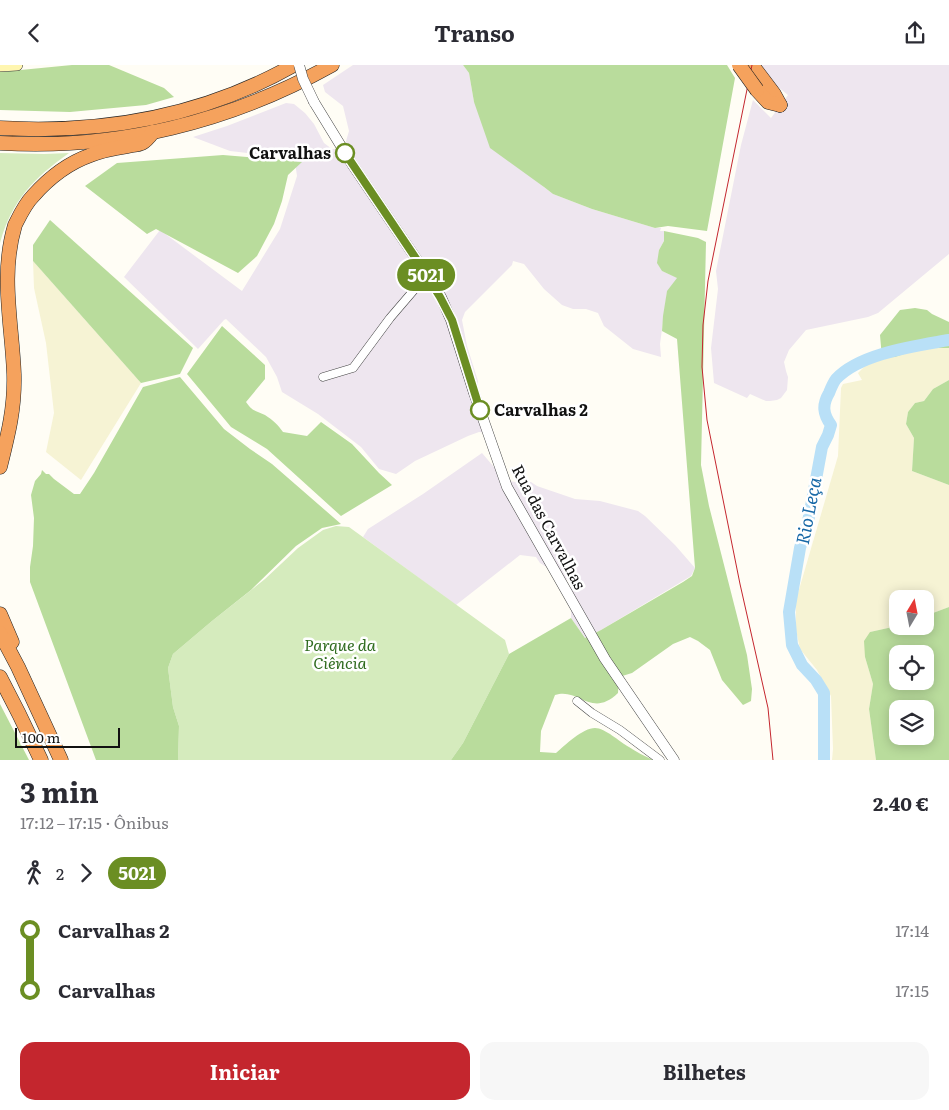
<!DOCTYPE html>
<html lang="pt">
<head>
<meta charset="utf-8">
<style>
  :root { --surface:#fff; --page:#f7f7f7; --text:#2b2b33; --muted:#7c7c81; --accent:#c4262e }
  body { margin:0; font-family:Literata,serif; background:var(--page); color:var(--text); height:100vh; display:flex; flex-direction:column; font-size:19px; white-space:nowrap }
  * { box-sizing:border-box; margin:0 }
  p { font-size:16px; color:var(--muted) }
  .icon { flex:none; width:28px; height:28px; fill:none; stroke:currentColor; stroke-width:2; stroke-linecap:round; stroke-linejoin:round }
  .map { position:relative; height:695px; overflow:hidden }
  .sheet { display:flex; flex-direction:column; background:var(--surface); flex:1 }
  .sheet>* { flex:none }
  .badge { padding:0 10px; border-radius:16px; font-size:18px; line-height:32px }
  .needle { width:32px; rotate:10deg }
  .controls { position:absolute; left:889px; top:525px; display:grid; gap:10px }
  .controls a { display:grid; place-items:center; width:45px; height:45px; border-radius:10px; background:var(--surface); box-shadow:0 2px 12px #0003; font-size:25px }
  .scale { position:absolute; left:15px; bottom:12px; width:105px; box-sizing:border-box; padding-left:5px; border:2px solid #111; border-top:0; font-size:14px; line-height:18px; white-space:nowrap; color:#111; -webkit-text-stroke:4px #fff; paint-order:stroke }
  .map>.badge { position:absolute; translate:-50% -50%; box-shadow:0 0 0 2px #fff }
  .legs { display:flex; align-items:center; gap:8px; height:55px; padding:0 20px; font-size:16px }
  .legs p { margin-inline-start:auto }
  .head { display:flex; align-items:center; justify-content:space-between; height:85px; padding:0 20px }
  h1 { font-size:28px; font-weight:700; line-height:38px }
  .button { display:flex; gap:10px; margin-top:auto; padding:10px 20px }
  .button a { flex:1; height:58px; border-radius:15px; background:var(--accent); color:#fff; font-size:20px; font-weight:700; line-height:58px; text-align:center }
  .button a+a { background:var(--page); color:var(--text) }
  ul { padding:0 20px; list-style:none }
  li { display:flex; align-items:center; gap:18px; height:60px; font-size:19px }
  li i { display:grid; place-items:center; width:8px; height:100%; margin:0 6px; background:currentColor }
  li i::after { content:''; width:12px; height:12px; margin:-6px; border:4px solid; border-radius:50%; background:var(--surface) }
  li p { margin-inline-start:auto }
  li:first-child i { background:linear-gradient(#0000 50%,currentColor 0) }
  li:last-child i { background:linear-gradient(currentColor 50%,#0000 0) }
  header { display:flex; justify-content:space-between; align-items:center; height:65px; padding:0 20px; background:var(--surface); font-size:22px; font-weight:700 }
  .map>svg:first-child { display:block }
  .industrial { fill:#eee6ef }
  .farmland { fill:#f6f3d4 }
  .green { fill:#d5ebbd }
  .forest { fill:#b9dc9c; fill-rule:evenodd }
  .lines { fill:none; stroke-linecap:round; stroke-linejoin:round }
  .river { stroke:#b9e0f7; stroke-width:12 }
  .minor-casing { stroke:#444; stroke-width:9 }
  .tertiary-casing { stroke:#444; stroke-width:11 }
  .secondary-casing { stroke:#333; stroke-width:12 }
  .motorway-casing { stroke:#222; stroke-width:15 }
  .minor { stroke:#fff; stroke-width:8 }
  .tertiary { stroke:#fff; stroke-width:10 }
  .secondary { stroke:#fff6b0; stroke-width:11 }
  .motorway { stroke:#f5a25d; stroke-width:14 }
  .tram { stroke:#c4262e; stroke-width:1 }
  .tertiary-bridge-casing { stroke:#444; stroke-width:11; stroke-linecap:butt }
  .motorway-bridge-casing { stroke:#222; stroke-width:15; stroke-linecap:butt }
  .tertiary-bridge { stroke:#fff; stroke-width:10 }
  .motorway-bridge { stroke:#f5a25d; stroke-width:14 }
  .line-1-casing { stroke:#fff; stroke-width:11 }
  .line-1 { stroke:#6b8e23; stroke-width:8 }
  .stop-1-dot { fill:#fff; stroke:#6b8e23; stroke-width:2.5 }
  .labels { text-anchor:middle; stroke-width:5; stroke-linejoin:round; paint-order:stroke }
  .stop-label { font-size:16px; font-weight:bold; fill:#111; stroke:#fff; text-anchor:end }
  .street-label { font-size:16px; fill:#111; stroke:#fff }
  .park-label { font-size:16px; font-style:italic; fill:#2f6b1f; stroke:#fff }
  .water-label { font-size:18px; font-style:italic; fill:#1768a6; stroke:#fff }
</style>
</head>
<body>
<header><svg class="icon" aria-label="back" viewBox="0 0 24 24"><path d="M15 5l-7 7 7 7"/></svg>Transo<svg class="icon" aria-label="share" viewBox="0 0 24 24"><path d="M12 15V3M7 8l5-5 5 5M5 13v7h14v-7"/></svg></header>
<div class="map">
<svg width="949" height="695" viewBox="0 0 949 695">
  <rect width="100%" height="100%" fill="#fffdf5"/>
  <g class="industrial">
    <path d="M353 0H463L469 8 474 37 544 122 553 129 592 144 655 163H661L660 166H664V176L659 185 662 206 678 213 667 227 660 279 661 292 633 284 604 261 598 248 586 244H573L562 240 544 224 524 199 513 196 512 200 465 247 462 255 467 281 478 316V321L488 361 486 368 479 367 468 371 415 396 396 409 379 404 361 382 318 349 282 327 277 312 266 292 226 254 224 255 198 284 124 212 160 165 242 226 280 164 297 111 295 97 284 87 265 90 230 86 193 72 227 61 286 38 294 39 305 48 314 59 324 78 332 84 344 83 349 66 343 41 325 27 323 20Z"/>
    <path d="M761 0H949V189L878 248 868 252 806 265 789 285 784 297 786 306 788 312 787 325 781 333 777 335 770 336H766L750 329 747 333 714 318 711 283 718 224 716 206 741 80 753 35 771 53 788 30 772 17Z"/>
    <path d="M482 388 505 415 515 417H531L537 421 575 434 600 436 638 446 645 451 675 480 695 503 691 511 601 565 585 573 571 553V517L540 498 536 492 520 490 456 540 363 472 368 464 423 429Z"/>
  </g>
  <g class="farmland">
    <path d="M33 196 141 318 81 415 46 387 54 348 46 278 34 223Z"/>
    <path d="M922 283H949V315L933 324 924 336 915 338 908 347 906 359 914 373 912 406 949 420V542L925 551V534H898L897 561 870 567 865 592 873 619 869 644 876 695H832L833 684 831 631 817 605 800 584 796 565V535L838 391 841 323 843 319 862 315 858 308 872 294 895 292Z"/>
  </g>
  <g class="green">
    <path d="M0 88 44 89 69 88C34 113 12 135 0 178Z"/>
    <path d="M336 461 349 462 505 575 509 589 463 678 451 695H178L179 661 173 642 168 603 173 589 212 556 265 514 298 483 323 465Z"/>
  </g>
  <g class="forest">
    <path d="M72 0H109L164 23 174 32 146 40 70 47 0 45V7Z"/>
    <path d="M463 0H727L735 13 707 166 668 161 655 163 592 144 553 129 544 122 490 83 474 37 469 8Z"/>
    <path d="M223 90 284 95 302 97 288 110 282 136 274 159 257 191 238 208 156 164 147 169 85 121 117 98Z"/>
    <path d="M50 155 193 283 180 309 141 318 33 196V180Z"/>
    <path d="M664 166 698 173 706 177 701 400 709 441 747 590 752 624 751 636 743 640 722 615 710 585 698 576 690 572 673 579 632 608 619 612 618 628C591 654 579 622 555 630L541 666 540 687 556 688C565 680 583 663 595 663 605 663 620 677 629 682 636 687 645 691 653 695H451L463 678 509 589 571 553 585 573 601 565 683 517 692 511 695 503 677 274 662 266 663 251 667 226 677 213 662 206 657 198 659 185 664 176Z"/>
    <path d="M915 243 927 245 932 249 949 257V283H922L895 292 882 293 880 270 900 245Z"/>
    <path d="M222 261 265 300V314L246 337C253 347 255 345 265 350 273 355 278 360 283 367L307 371 321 357 352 379 379 408 392 420 341 451 267 384 231 362 187 309Z"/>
    <path d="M180 312 224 364 250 384 272 399 341 459 322 463 296 481 251 525 212 556 173 589 168 603 173 642 179 661 178 695H96L30 517V502L33 481 34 453 31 430 35 416 41 409 42 405 46 409H49L54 414 74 429H80L94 408 143 322Z"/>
    <path d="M949 315V420L912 406 914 373 906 359 908 347 915 338 924 336 933 324Z"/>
    <path d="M949 542V695H876L869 644 873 619 865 592 864 576 870 567 897 561H925V551ZM898 589H925V616H898ZM898 644H925V671H898Z"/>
    <path d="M0 639 29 695H0Z"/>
  </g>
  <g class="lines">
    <path class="river" d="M824 695V628L816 615 802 600 792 580 789 547 800 483 809 452 822 382 828 370 831 360C823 349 822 340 829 328 831 323 833 318 836 314 860 288 916 281 949 275"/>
    <defs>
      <g id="minor">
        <path d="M323 312 353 303 390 253 426 211"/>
        <path d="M577 636 592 648 620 665 660 695"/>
      </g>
      <path id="tertiary" d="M314 37 352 99 417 195 426 211 441 232 451 255 474 328 507 422 605 594 674 695"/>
      <path id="secondary" d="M0 1 17 0"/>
      <g id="motorway">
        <path d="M752 0 774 29 780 40"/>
        <path d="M757 25 768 37 780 40"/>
        <path d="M0 63C103 69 204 51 294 0"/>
        <path d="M0 78C117 85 230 57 332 0"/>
        <path d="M0 402C8 370 15 343 14 309 12 258 0 210 15 160 20 150 25 139 33 131 48 114 68 98 91 90 102 85 115 83 128 81 132 80 138 80 142 78 146 76 150 71 153 67"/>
        <path d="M0 549 12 577"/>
        <path d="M0 568 18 602 61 695"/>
        <path d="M0 612 19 649 41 695"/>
      </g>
    </defs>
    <use href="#minor" class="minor-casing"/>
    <use href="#tertiary" class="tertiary-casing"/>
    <use href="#secondary" class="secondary-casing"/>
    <use href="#motorway" class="motorway-casing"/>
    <use href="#minor" class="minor"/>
    <use href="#tertiary" class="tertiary"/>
    <use href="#secondary" class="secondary"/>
    <use href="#motorway" class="motorway"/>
    <path class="tram" d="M752 0 708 216 703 260 702 302 707 355 740 519 768 643 773 695"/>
    <defs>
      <path id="tertiary-bridge" d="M299 0 303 14 314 37"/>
      <path id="motorway-bridge" d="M739 0 757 25"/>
    </defs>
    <use href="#tertiary-bridge" class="tertiary-bridge-casing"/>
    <use href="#motorway-bridge" class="motorway-bridge-casing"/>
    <use href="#tertiary-bridge" class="tertiary-bridge"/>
    <use href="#motorway-bridge" class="motorway-bridge"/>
  </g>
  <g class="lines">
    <defs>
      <path id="line-1" d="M345 88 417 195 440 232 452 255 480 345"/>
    </defs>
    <use href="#line-1" class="line-1-casing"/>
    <use href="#line-1" class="line-1"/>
  </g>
  <g class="stop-1-dot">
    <circle cx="345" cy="88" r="9"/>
    <circle cx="480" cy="345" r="9"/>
  </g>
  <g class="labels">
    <g class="stop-label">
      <text x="331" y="94">Carvalhas</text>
      <text x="494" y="351" text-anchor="start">Carvalhas 2</text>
    </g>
    <g class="street-label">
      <text transform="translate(549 462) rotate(62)" y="6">Rua das Carvalhas</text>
    </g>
    <g class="park-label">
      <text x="340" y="586">Parque da<tspan x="340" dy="18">Ciência</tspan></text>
    </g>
    <g class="water-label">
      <text transform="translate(809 446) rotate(-79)" y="6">Rio Leça</text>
    </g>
  </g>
</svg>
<div class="controls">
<a><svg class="needle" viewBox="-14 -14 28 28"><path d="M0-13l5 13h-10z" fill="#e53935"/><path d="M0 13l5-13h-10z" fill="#7c7c81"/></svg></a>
<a><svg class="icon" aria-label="locate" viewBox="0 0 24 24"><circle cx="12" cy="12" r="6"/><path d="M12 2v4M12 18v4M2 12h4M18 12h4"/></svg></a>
<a><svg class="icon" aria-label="layers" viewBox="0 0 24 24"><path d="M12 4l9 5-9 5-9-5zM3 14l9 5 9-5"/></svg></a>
</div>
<div class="scale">100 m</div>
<b class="badge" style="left:426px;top:210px;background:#6b8e23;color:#fff">5021</b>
</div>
<section class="sheet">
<div class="head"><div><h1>3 min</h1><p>17:12 – 17:15 · Ônibus</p></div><b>2.40 €</b></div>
<div class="legs"><svg class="icon" aria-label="walk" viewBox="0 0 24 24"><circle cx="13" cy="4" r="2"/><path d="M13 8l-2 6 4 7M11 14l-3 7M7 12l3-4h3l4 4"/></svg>2<svg class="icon" aria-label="forward" viewBox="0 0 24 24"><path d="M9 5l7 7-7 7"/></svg><b class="badge" style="background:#6b8e23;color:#fff">5021</b></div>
<ul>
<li><i style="color:#6b8e23"></i><b>Carvalhas 2</b><p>17:14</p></li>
<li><i style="color:#6b8e23"></i><b>Carvalhas</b><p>17:15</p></li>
</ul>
<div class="button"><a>Iniciar</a><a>Bilhetes</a></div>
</section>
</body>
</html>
